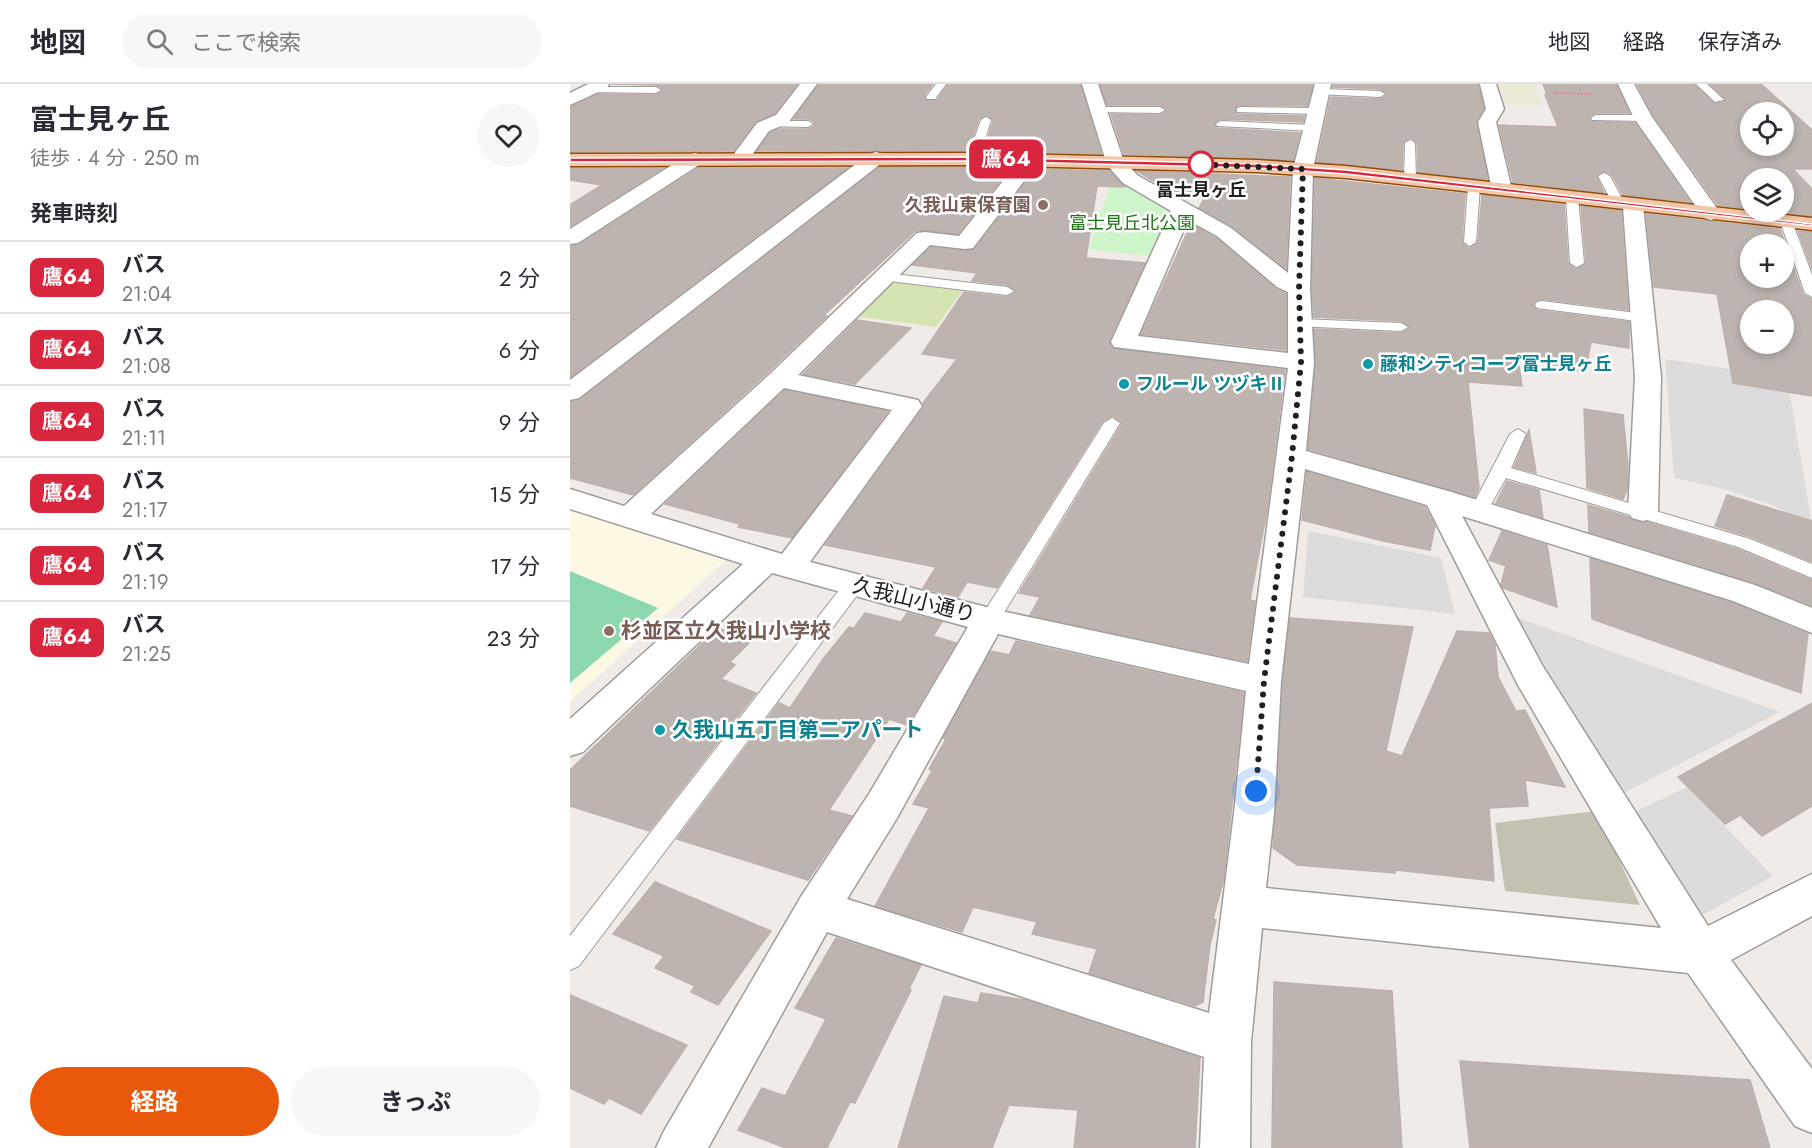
<!DOCTYPE html>
<html lang="ja">
<head>
<meta charset="utf-8">
<style>
  :root { --surface:#fff; --page:#f7f7f7; --text:#2b2b33; --muted:#7c7c81; --line:#e1e1e2; --accent:#ea580c }
  body { margin:0; font-family:Jost,"Noto Sans JP",sans-serif; background:var(--page); color:var(--text); height:100vh; display:flex; flex-direction:column; font-size:22px; white-space:nowrap }
  * { box-sizing:border-box; margin:0 }
  p { font-size:20px; color:var(--muted) }
  .icon { flex:none; width:33px; height:33px; fill:none; stroke:currentColor; stroke-width:2; stroke-linecap:round; stroke-linejoin:round }
  .map { position:relative; flex:1; overflow:hidden }
  .details { display:flex; flex-direction:column; background:var(--surface); width:570px }
  .details>* { flex:none }
  .badge { padding:0 12px; border-radius:9px; font-size:21px; line-height:39px }
  .fabs { position:absolute; left:1170px; top:18px; display:grid; gap:12px }
  .fabs a { display:grid; place-items:center; width:54px; height:54px; border-radius:50%; background:var(--surface); box-shadow:0 3px 9px #0003; font-size:30px }
  .you { position:absolute; width:30px; height:30px; margin:-15px; border:4px solid #fff; border-radius:50%; background:#1a73e8; box-shadow:0 0 0 9px #1a73e833 }
  .map>.badge { position:absolute; translate:-50% -50%; box-shadow:0 0 0 3px #fff }
  h2 { padding:0 30px; font-size:22px; line-height:54px }
  .round { display:grid; place-items:center; flex:none; width:63px; height:63px; border-radius:32px; background:var(--page) }
  .overview { display:flex; align-items:center; justify-content:space-between; height:102px; padding:0 30px }
  h1 { font-size:28px; font-weight:700; line-height:45px }
  .cta { display:flex; gap:12px; margin-top:auto; padding:12px 30px }
  .cta a { flex:1; height:69px; border-radius:36px; background:var(--accent); color:#fff; font-size:24px; font-weight:700; line-height:69px; text-align:center }
  .cta a+a { background:var(--page); color:var(--text) }
  ul { padding:0; list-style:none }
  li { display:flex; align-items:center; gap:18px; height:72px; padding:0 30px; border-top:2px solid var(--line) }
  li div { flex:1 }
  li b { display:block; font-size:22px }
  li em { font-style:normal }
  li .badge { min-width:66px; font-weight:700; text-align:center }
  header { display:flex; align-items:center; gap:36px; box-sizing:border-box; height:84px; padding:0 30px; background:var(--surface); border-bottom:2px solid var(--line) }
  header strong { font-size:28px }
  nav { display:flex; gap:33px; margin-inline-start:auto; font-size:21px }
  .search { width:420px; height:54px; background:var(--page); display:flex; align-items:center; gap:15px; box-sizing:border-box; padding:0 21px; border-radius:33px; color:var(--muted); font-size:22px }
  main { display:flex; flex:1; min-height:0 }
  .map>svg:first-child { display:block }
  .education { fill:#fcf8e3 }
  .construction { fill:#c4c1b3 }
  .farmland { fill:#ecead4 }
  .grass { fill:#d4e5b2 }
  .park { fill:#cdf5c9 }
  .pitch { fill:#8cd7ae }
  .parking { fill:#dcdcdc }
  .building { fill:#bdb4b0; stroke:#c0b0ab; stroke-width:1.5; fill-rule:evenodd }
  .lines { fill:none; stroke-linecap:round; stroke-linejoin:round }
  .lane-casing { stroke:#9d9d9d; stroke-width:2 }
  .street-casing { stroke:#9d9d9d; stroke-width:3 }
  .primary-casing { stroke:#8e4d0d; stroke-width:3 }
  .path { stroke:#ee7a82; stroke-width:2; stroke-dasharray:1.5 1.5; stroke-linecap:butt }
  .lane { fill:#fff; fill-rule:evenodd }
  .street { fill:#fff; fill-rule:evenodd }
  .primary { fill:#f4c6a8; fill-rule:evenodd }
  .line { fill:#d7263d; stroke:#fff; stroke-width:1.5 }
  .walk { stroke:#202020; stroke-width:6; stroke-dasharray:0 10.8 }
  .stop-dot { fill:#fff; stroke:#d7263d; stroke-width:3 }
  .education-dot { fill:#8d6e63; stroke:#fff; stroke-width:2 }
  .culture-dot { fill:#0f9aa8; stroke:#fff; stroke-width:2 }
  .labels { text-anchor:middle; stroke-width:5; stroke-linejoin:round; paint-order:stroke }
  .far-stop-label { font-size:18px; font-weight:bold; fill:#202020; stroke:#fff }
  .far-education-label { font-size:18px; font-weight:bold; fill:#785e54; stroke:#fff; text-anchor:end }
  .far-park-label { font-size:18px; fill:#1e7616; stroke:#fff }
  .far-culture-label { font-size:18px; font-weight:bold; fill:#0d838f; stroke:#fff; text-anchor:start }
  .street-label { font-size:21px; fill:#202020; stroke:#fff }
  .education-label { font-size:21px; font-weight:bold; fill:#785e54; stroke:#fff; text-anchor:start }
  .culture-label { font-size:21px; font-weight:bold; fill:#0d838f; stroke:#fff; text-anchor:start }
</style>
</head>
<body>
<header>
<strong>地図</strong>
<div class="search"><svg class="icon" aria-label="search" viewBox="0 0 24 24"><circle cx="10" cy="10" r="6"/><path d="M15 15l6 6"/></svg>ここで検索</div>
<nav><a>地図</a><a>経路</a><a>保存済み</a></nav>
</header>
<main>
<section class="details">
<div class="overview"><div><h1>富士見ヶ丘</h1><p>徒歩 · 4 分 · 250 m</p></div><a class="round"><svg class="icon" aria-label="heart" viewBox="0 0 24 24"><path d="M12 20l-8-8c-3-5 5-10 8-4 3-6 11-1 8 4z"/></svg></a></div>
<h2>発車時刻</h2>
<ul>
<li><span class="badge" style="background:#d7263d;color:#fff">鷹64</span><div><b>バス</b><p>21:04</p></div><em>2 分</em></li>
<li><span class="badge" style="background:#d7263d;color:#fff">鷹64</span><div><b>バス</b><p>21:08</p></div><em>6 分</em></li>
<li><span class="badge" style="background:#d7263d;color:#fff">鷹64</span><div><b>バス</b><p>21:11</p></div><em>9 分</em></li>
<li><span class="badge" style="background:#d7263d;color:#fff">鷹64</span><div><b>バス</b><p>21:17</p></div><em>15 分</em></li>
<li><span class="badge" style="background:#d7263d;color:#fff">鷹64</span><div><b>バス</b><p>21:19</p></div><em>17 分</em></li>
<li><span class="badge" style="background:#d7263d;color:#fff">鷹64</span><div><b>バス</b><p>21:25</p></div><em>23 分</em></li>
</ul>
<div class="cta"><a>経路</a><a>きっぷ</a></div>
</section>
<div class="map">
<svg width="1242" height="1064" viewBox="0 0 1242 1064">
  <rect width="100%" height="100%" fill="#f0ebe7"/>
  <path class="education" d="M0 425 156 476 0 618Z"/>
  <path class="construction" d="M1026 727 1070 821 935 807 925 739Z"/>
  <path class="farmland" d="M930 0H965L972 21 933 19Z"/>
  <path class="grass" d="M330 198 393 206 366 243 283 232 312 203Z"/>
  <path class="park" d="M464 82 538 83 555 100 607 127 587 173 519 165 540 102 450 99Z"/>
  <path class="pitch" d="M0 487 88 524 0 599Z"/>
  <g class="parking">
    <path d="M1095 275 1217 294 1242 441 1200 420 1154 405 1104 394Z"/>
    <path d="M738 447 871 474 885 530 733 513Z"/>
    <path d="M937 530 1210 628 1042 715Z"/>
    <path d="M1117 703 1203 792 1120 838 1056 732Z"/>
  </g>
  <g class="building">
    <path d="M41 0H227L205 29 185 38 163 67 0 68V23L28 10 86 11 93 7 86 1Z"/>
    <path d="M249 0H363L354 12 357 17 367 16 378 0H510L531 70 414 67 423 37 417 31 409 35 398 67H187L200 49 211 45H238L244 42 245 39 239 35H224Z"/>
    <path d="M530 0H743L737 22 671 21 665 24 667 30 734 32 733 38 651 35 644 39 647 44 730 49 723 76 554 70 541 30 590 31 597 25 590 21H537Z"/>
    <path d="M763 0H908L914 25 906 38 918 96 848 88 847 59 841 54 833 59 832 86 747 78 761 13 810 15 817 11 810 5 763 3Z"/>
    <path d="M973 0H1046L1059 29H1026L1019 33 1020 37 1065 39 1120 118 1053 111 1042 91 1035 87 1026 91 1034 109 943 98 929 41 988 43 975 11H977Z"/>
    <path d="M1067 0H1124L1145 20 1156 16 1140 0H1191L1242 46V85H1223L1242 105V132L1204 128H1214V94H1180V125L1148 121 1084 32ZM1180 28H1214V62H1180Z"/>
    <path d="M310 83 440 84 388 150 355 146 345 147 253 232H257L198 288 63 411 0 394V318L10 316Z"/>
    <path d="M0 84H93L0 142V121L32 101 0 96Z"/>
    <path d="M129 84H277L0 293V162L9 161Z"/>
    <path d="M466 85 539 87 555 103 527 102 516 174 575 179 539 257 542 264 715 286 697 427 680 516 685 517 677 577 460 531 470 513 449 509 552 340 543 332 532 338 427 504 397 498 388 513 353 504 366 483 255 461 354 323 353 319 387 275 352 270 394 208 437 213 446 208 437 201 402 197 407 189 342 181 361 163 395 167 405 165Z"/>
    <path d="M567 87 720 93 716 185 662 142 629 124 637 109 602 108 601 104H595Z"/>
    <path d="M745 94 895 110 892 158 899 164 908 158 912 111 994 121 998 179 1006 185 1016 179 1011 122 1051 127 1058 226 972 215 965 217 963 222 967 226 1059 238V264L1021 258 1015 288 948 275 952 302 898 298 909 404 905 413 738 365 746 278 744 245 831 249 840 244 831 237 744 233 742 205Z"/>
    <path d="M1076 130 1210 145 1233 210 1242 215V312L1163 299 1147 210 1084 203ZM1180 160H1214V194H1180ZM1180 226H1214V260H1180Z"/>
    <path d="M621 140 646 154 706 205 716 209V266L571 250Z"/>
    <path d="M1228 147 1242 148V185Z"/>
    <path d="M287 236 341 244 285 300 233 290Z"/>
    <path d="M215 306 318 327 222 454 168 443 170 440 95 420Z"/>
    <path d="M1014 325 1053 331 1058 382 1057 406 1053 415 1017 404Z"/>
    <path d="M959 346 966 388V389L944 383Z"/>
    <path d="M737 388 855 423 865 442 860 466 813 457 732 436Z"/>
    <path d="M937 397 969 406 973 434 926 419Z"/>
    <path d="M1157 411 1242 437V478L1181 453 1145 442Z"/>
    <path d="M1018 421 1059 433 1061 436 1077 438 1167 465 1242 496V522L1186 499 1019 448Z"/>
    <path d="M932 447 977 461 987 523 933 504 931 500 936 482 919 476Z"/>
    <path d="M1020 474 1162 519 1238 550 1231 609 1022 535Z"/>
    <path d="M295 529 331 538 337 529 372 538 363 552 386 559 337 641 319 635 259 726 282 732 238 796 107 755 209 619 220 624 253 575 279 543 284 544Z"/>
    <path d="M720 534 843 543 816 667 832 672 887 547 919 549 925 560 928 593 946 627 955 626 995 703 955 696 958 722 919 724 924 797 826 786 825 789 727 781 703 764 713 597Z"/>
    <path d="M148 544 181 557 160 578 165 581 151 595 186 609 79 747 0 722V686Z"/>
    <path d="M446 557 674 609 654 794 643 835 646 836 640 861 633 918 625 922 519 889 527 865 462 850 467 838 403 823 392 848 305 822 359 724 343 720 362 687 359 685 376 655 373 654 421 567 439 571Z"/>
    <path d="M1242 619V722L1192 752 1170 731 1155 740 1108 693Z"/>
    <path d="M85 798 201 847 148 921 121 908 125 902 85 884 94 872 43 850Z"/>
    <path d="M266 854 351 881 339 905 341 906 285 1019 280 1018 257 1064H216L168 1046 192 1004 215 1012 256 935 225 924Z"/>
    <path d="M704 898 822 907 832 1064H702Z"/>
    <path d="M411 909 455 916 630 974 625 1064H504L508 1026 439 1021 422 1064H328L374 912 408 919Z"/>
    <path d="M0 911 117 961 71 1030 39 1014 34 1020 0 1004Z"/>
    <path d="M890 977 1180 996 1200 1064H900Z"/>
  </g>
  <g class="lines">
    <defs>
      <g id="lane">
        <path d="M366 0H376L365 15H357L356 13Z"/>
        <path d="M1126 0H1137L1154 16 1145 18Z"/>
        <path d="M19 3H86L91 6 86 9 15 8 14 6Z"/>
        <path d="M751 5 810 7 815 10 810 13 747 10V6Z"/>
        <path d="M528 23H590L595 26 590 29 524 28V24Z"/>
        <path d="M671 23 747 24 752 27 747 30 667 28V24Z"/>
        <path d="M1026 31H1073L1078 34 1073 37 1022 36 1021 34Z"/>
        <path d="M416 33 421 36 409 75 403 78 399 77 397 75 411 36Z"/>
        <path d="M200 37H238L243 40 238 43 196 42 195 40Z"/>
        <path d="M651 37 743 41 748 44 743 47 647 42 646 40Z"/>
        <path d="M840 56 845 59 846 95 840 98 834 95 835 59Z"/>
        <path d="M1034 89 1040 92 1055 120 1053 123H1045L1043 120 1028 92Z"/>
        <path d="M904 98 910 102 906 158 900 162 894 158 898 102Z"/>
        <path d="M1002 110 1008 114 1014 179 1007 183 1000 179 996 114Z"/>
        <path d="M1216 133 1222 137 1242 191V213L1235 209 1210 137Z"/>
        <path d="M315 189 437 203 444 207 437 211 310 196 308 193 310 190Z"/>
        <path d="M972 217 1074 230 1081 234 1074 238 967 224 965 221 967 218Z"/>
        <path d="M730 235 831 239 838 243 831 247 725 242 723 239Z"/>
        <path d="M542 334 550 339 427 540 420 542 413 540 410 535 413 530 534 339Z"/>
        <path d="M948 345 956 350 941 384 1180 455 1242 480V494L1168 463 936 394 915 431H903L900 427 940 350Z"/>
        <path d="M284 494 291 496 293 501 291 506 9 882 0 886V852L277 496Z"/>
      </g>
      <g id="street">
        <path d="M18 0H39L37 4 0 21V9Z"/>
        <path d="M230 0H247L218 39 199 47 177 78H163L161 74 187 39 206 31Z"/>
        <path d="M512 0H528L553 75 567 91 661 144 718 189 723 85 745 0H761L743 85 740 205 744 278 736 367 878 407 1185 501 1242 524V549L1163 517 892 432 972 581 1138 842 1242 790V832L1161 876 1242 985V1049L1225 1042 1118 889 692 844 681 958 680 1064H630L634 973 257 848 138 1064H86L94 1047 232 811 299 710 398 543 202 489 13 668 0 672V635L173 480 0 425V405L54 422 200 290 347 149 355 148 389 152 453 72H467L469 76 467 80 403 164 395 165 360 161 228 291 339 314 348 316 352 322 240 478 436 528 679 580 718 284 544 263 541 258 601 127 553 99 537 81ZM618 136 647 152 707 203 718 208V269L568 252ZM214 304 322 326 212 470 81 430ZM735 385 857 421 948 601 1091 844 696 804 704 729 711 597ZM428 550 676 607 664 729 639 929 277 815 327 734Z"/>
        <path d="M910 0H926L934 25 926 38 942 106 939 110H925L922 106 908 38 916 25Z"/>
        <path d="M1048 0H1064L1082 33 1151 130 1148 134 1141 136 1134 134 1064 34Z"/>
        <path d="M306 68 313 70 315 74 313 78 9 314 0 316V296L299 70Z"/>
        <path d="M125 69 132 71 134 75 132 79 8 159 0 160V145L118 71Z"/>
        <path d="M1063 116 1070 118 1073 122 1091 293 1088 427 1084 434 1073 437 1062 434 1058 427 1065 293 1053 122 1056 118Z"/>
      </g>
      <path id="primary" d="M403 69 687 76 776 82 1242 134V146L776 94 687 88 403 81 0 82V70Z"/>
    </defs>
    <use href="#lane" class="lane-casing"/>
    <use href="#street" class="street-casing"/>
    <use href="#primary" class="primary-casing"/>
    <path class="path" d="M984 9 1022 10"/>
    <use href="#lane" class="lane"/>
    <use href="#street" class="street"/>
    <use href="#primary" class="primary"/>
  </g>
  <path class="line" d="M403 73 687 80 776 86 1242 140V142L776 90 687 84 403 77 0 78V74Z"/>
  <g class="lines">
    <path class="walk" d="M631 80H622L733 85 729 205 731 278 722 372 694 597 686 707"/>
  </g>
  <circle class="stop-dot" cx="631" cy="80" r="12"/>
  <g class="education-dot">
    <circle cx="473" cy="121" r="6"/>
    <circle cx="39" cy="547" r="6"/>
  </g>
  <g class="culture-dot">
    <circle cx="798" cy="280" r="6"/>
    <circle cx="554" cy="300" r="6"/>
    <circle cx="90" cy="646" r="6"/>
  </g>
  <g class="labels">
    <g class="far-stop-label">
      <text x="631" y="112">富士見ヶ丘</text>
    </g>
    <g class="far-education-label">
      <text x="461" y="127">久我山東保育園</text>
    </g>
    <g class="far-park-label">
      <text x="562" y="145">富士見丘北公園</text>
    </g>
    <g class="far-culture-label">
      <text x="810" y="286">藤和シティコープ富士見ヶ丘</text>
      <text x="566" y="306">フルール ツヅキⅡ</text>
    </g>
    <g class="street-label">
      <text transform="translate(344 516) rotate(14)" y="7">久我山小通り</text>
    </g>
    <g class="education-label">
      <text x="51" y="554">杉並区立久我山小学校</text>
    </g>
    <g class="culture-label">
      <text x="102" y="653">久我山五丁目第二アパート</text>
    </g>
  </g>
</svg>
<div class="fabs">
<a><svg class="icon" aria-label="locate" viewBox="0 0 24 24"><circle cx="12" cy="12" r="6"/><path d="M12 2v4M12 18v4M2 12h4M18 12h4"/></svg></a>
<a><svg class="icon" aria-label="layers" viewBox="0 0 24 24"><path d="M12 4l9 5-9 5-9-5zM3 14l9 5 9-5"/></svg></a>
<a>+</a>
<a>−</a>
</div>
<div class="you" style="left:686px;top:707px"></div>
<b class="badge" style="left:436px;top:75px;background:#d7263d;color:#fff">鷹64</b>
</div>
</main>
</body>
</html>
